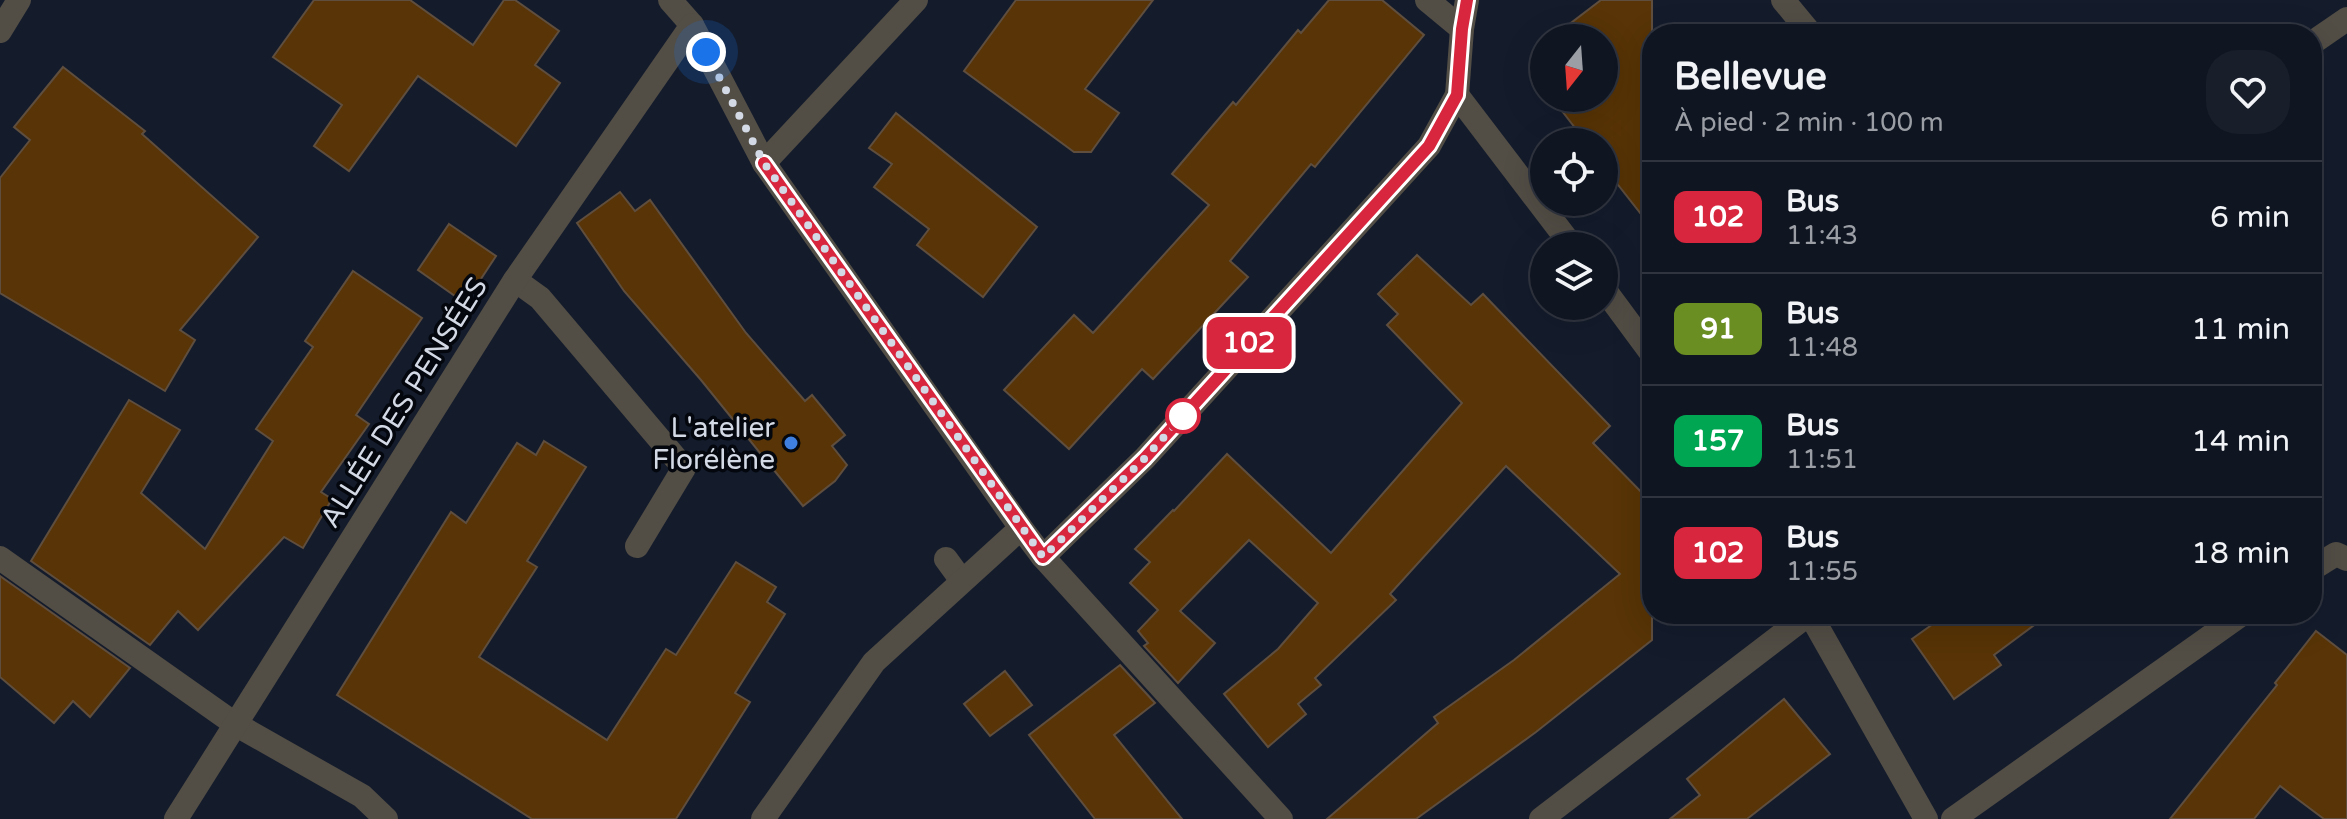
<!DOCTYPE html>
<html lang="fr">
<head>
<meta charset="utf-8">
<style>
  :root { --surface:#0f1521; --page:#181e2a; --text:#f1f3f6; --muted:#9b9fa5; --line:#2f343f }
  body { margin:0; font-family:"Varela Round",sans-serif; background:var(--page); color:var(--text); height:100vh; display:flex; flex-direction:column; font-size:30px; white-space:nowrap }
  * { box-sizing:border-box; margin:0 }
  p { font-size:26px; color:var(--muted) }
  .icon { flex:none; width:44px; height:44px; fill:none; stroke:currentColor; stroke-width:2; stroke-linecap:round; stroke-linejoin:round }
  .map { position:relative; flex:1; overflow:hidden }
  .panel { position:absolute; left:1642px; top:24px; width:680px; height:600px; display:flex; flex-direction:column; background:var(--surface); border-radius:32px; box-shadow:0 8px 32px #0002,0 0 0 2px var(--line) }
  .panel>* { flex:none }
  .badge { padding:0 16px; border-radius:12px; font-size:28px; line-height:52px }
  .needle { width:52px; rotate:197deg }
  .controls { position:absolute; left:1530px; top:24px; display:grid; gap:16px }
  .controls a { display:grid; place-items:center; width:88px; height:88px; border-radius:50%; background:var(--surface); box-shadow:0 8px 32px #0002,0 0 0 2px var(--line); font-size:40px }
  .you { position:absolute; width:40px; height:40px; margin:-20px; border:6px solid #fff; border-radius:50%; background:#1a73e8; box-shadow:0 0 0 12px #1a73e833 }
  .map>.badge { position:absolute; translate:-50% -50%; box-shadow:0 0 0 4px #fff }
  .round { display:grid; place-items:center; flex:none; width:84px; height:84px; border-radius:32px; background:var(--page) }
  .overview { display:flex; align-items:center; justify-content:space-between; height:136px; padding:0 32px }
  h1 { font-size:38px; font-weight:800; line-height:60px }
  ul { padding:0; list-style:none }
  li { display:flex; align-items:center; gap:24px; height:112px; padding:0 32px; border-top:2px solid var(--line) }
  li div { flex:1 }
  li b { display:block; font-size:30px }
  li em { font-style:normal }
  li .badge { min-width:88px; font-weight:700; text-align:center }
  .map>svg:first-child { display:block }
  .building { fill:#583406; stroke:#5f4e3e; stroke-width:2 }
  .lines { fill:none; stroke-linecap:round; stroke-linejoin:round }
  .lane { stroke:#524d45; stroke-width:24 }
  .street { stroke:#524d45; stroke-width:24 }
  .line-casing { stroke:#fff; stroke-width:18 }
  .line { stroke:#d7263d; stroke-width:12 }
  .walk { stroke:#d3d9e5; stroke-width:8; stroke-dasharray:0 14.4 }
  .stop-dot { fill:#fff; stroke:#d7263d; stroke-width:4 }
  .shop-dot { fill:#3f7fe0; stroke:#04070d; stroke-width:3 }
  .labels { text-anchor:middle; stroke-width:7; stroke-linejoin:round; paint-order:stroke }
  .street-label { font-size:28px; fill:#d3d9e5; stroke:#04070d }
  .poi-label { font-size:28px; fill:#d3d9e5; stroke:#04070d; text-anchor:end }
</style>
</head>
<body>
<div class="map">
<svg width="2347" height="819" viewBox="0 0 2347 819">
  <rect width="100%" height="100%" fill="#141c2c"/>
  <g class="building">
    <path d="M314 0H410L473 45 504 0H515L559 31 535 65 560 83 516 146 418 76 349 171 314 146 342 105 273 57Z"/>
    <path d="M1016 0H1153L1085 89 1119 113 1091 152H1074L964 71Z"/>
    <path d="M1329 0H1382L1424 35 1315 167 1311 164 1230 261 1248 277 1153 379 1142 369 1069 449 1004 390 1074 315 1093 333 1209 205 1172 174 1233 102 1236 105 1298 30 1301 33Z"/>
    <path d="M1601 0H1652V228L1604 167V142H1586L1552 98H1604V38H1577L1567 26Z"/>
    <path d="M63 67 145 131 142 134 258 237 180 330 195 340 165 391 0 293V178L30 140 14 127Z"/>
    <path d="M896 113 1037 227 983 297 917 245 929 229 874 187 892 164 869 148Z"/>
    <path d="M620 192 635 211 650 200 746 333 805 401 812 395 845 435 832 446 847 465 835 481 803 506 701 380 624 291 577 223Z"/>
    <path d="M449 224 496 256 465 303 418 270Z"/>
    <path d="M1417 255 1471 305 1483 294 1610 426 1593 443 1652 503V640L1536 732 1416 819H1327L1438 723 1434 717 1514 660 1620 574 1506 466 1390 594 1396 600 1315 678 1321 685 1298 704 1306 714 1268 747 1224 694 1278 649 1318 603 1249 540 1180 611 1215 643 1178 683 1144 646 1148 643 1138 631 1158 610 1130 583 1150 562 1135 549 1173 510 1174 511 1227 454 1331 553 1462 403 1387 325 1398 314 1378 294Z"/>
    <path d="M353 271 422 318 356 415 369 424 321 492 332 499 303 548 284 537 198 630 178 611 150 645 31 561 129 400 180 430 141 493 205 549 273 441 256 429 313 347 305 341Z"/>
    <path d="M544 441 586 467 527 561 537 567 479 657 607 740 666 649 676 655 736 562 776 587 767 602 785 614 735 693 750 702 676 819H532L337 695 451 512 466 523 517 443 536 455Z"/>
    <path d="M0 576 130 668 90 717 73 701 54 723 0 677Z"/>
    <path d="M1947 614H2049L1994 655 2001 665 1954 699 1912 639Z"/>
    <path d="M2316 631 2347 655V819H2324L2280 786 2254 819H2170L2277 685 2275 683Z"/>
    <path d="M1120 665 1155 703 1114 735 1182 819H1095L1029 735Z"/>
    <path d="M1005 671 1032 705 990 736 964 704Z"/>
    <path d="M1784 699 1830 754 1747 819H1670L1700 795 1687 779Z"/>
  </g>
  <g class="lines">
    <g class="lane">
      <path d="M515 280 540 298 684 468 637 546"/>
      <path d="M946 559 962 581"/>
    </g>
    <g class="street">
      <path d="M670 0 692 25 764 163 1021 528 1043 557 1281 819"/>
      <path d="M1427 0 1462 29"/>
      <path d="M1783 0 1811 34"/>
      <path d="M0 31 19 0"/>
      <path d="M2312 43 2347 19"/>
      <path d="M1457 95 1572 246"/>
      <path d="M764 163 916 0"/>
      <path d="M1604 289 1652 354"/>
      <path d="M1043 557 1145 458 1429 146 1457 95 1462 29 1467 0"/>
      <path d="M0 558 235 724 362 796 386 819"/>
      <path d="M2312 569 2336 554 2347 559"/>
      <path d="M1810 614 1926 819"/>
      <path d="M176 819 515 280 692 25"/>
      <path d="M763 819 874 662 1021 528"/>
      <path d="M1541 819 1809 614"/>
      <path d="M1953 819 2242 614"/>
    </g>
  </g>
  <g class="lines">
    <defs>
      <path id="line" d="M764 163 1043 557 1145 458 1429 146 1457 95 1462 29 1467 0"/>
    </defs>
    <use href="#line" class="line-casing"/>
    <use href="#line" class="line"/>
    <path class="walk" d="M706 52 764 163 1043 557 1145 458 1183 416"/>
  </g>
  <circle class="stop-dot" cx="1183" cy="416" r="16"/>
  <circle class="shop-dot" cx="791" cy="443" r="8"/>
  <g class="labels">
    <g class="street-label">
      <text transform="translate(403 402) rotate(-58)" y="10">ALLÉE DES PENSÉES</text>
    </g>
    <g class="poi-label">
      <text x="775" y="437">L'atelier<tspan x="775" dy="32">Florélène</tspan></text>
    </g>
  </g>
</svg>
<div class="controls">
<a><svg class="needle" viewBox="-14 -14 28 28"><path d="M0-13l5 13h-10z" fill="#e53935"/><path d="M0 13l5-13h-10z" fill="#9b9fa5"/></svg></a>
<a><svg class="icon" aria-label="locate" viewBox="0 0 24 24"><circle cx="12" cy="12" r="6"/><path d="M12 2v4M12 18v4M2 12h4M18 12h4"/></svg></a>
<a><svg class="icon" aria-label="layers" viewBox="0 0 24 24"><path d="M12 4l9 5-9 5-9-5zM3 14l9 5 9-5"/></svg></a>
</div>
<div class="you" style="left:706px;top:52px"></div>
<b class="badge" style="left:1249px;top:343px;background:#d7263d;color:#fff">102</b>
<section class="panel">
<div class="overview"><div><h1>Bellevue</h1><p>À pied · 2 min · 100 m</p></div><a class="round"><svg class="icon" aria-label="heart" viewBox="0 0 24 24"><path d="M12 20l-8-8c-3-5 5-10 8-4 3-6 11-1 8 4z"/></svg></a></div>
<ul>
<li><span class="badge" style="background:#d7263d;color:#fff">102</span><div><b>Bus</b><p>11:43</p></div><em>6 min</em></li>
<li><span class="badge" style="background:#6b8e23;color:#fff">91</span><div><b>Bus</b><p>11:48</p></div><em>11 min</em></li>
<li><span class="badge" style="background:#00a651;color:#fff">157</span><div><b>Bus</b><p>11:51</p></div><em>14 min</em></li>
<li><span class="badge" style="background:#d7263d;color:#fff">102</span><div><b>Bus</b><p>11:55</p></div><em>18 min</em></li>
</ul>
</section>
</div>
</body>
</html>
